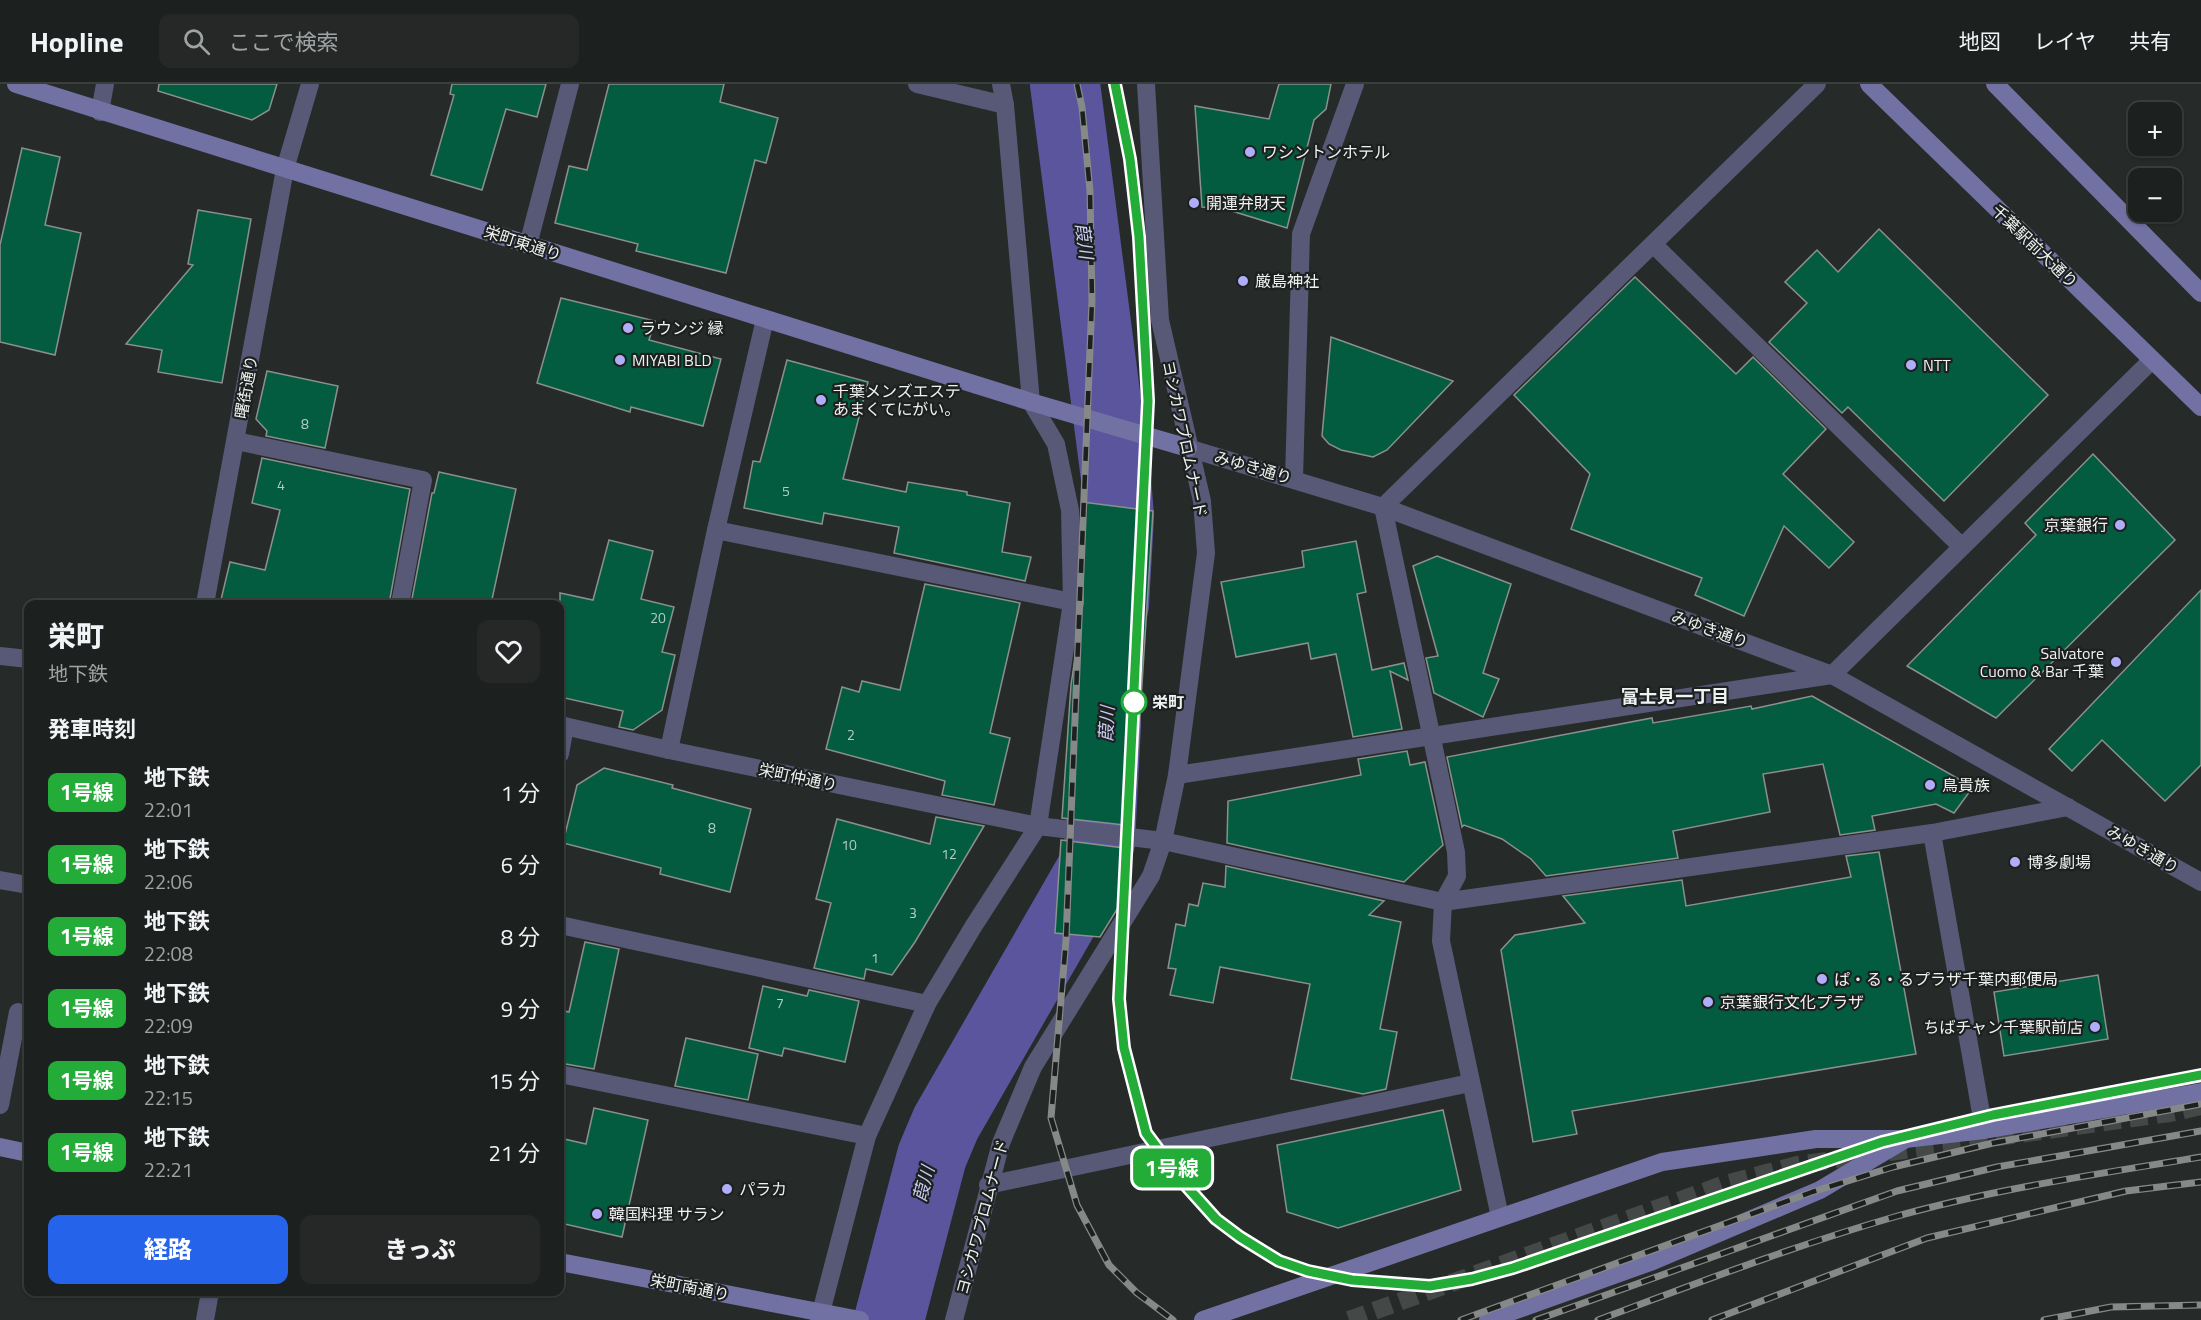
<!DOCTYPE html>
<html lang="ja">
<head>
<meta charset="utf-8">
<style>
  :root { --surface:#1c201e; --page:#252827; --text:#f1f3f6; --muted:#a0a3a4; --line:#3a3e3c; --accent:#2563eb }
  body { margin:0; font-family:"Titillium Web","Noto Sans JP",sans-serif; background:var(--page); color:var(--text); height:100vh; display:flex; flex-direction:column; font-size:22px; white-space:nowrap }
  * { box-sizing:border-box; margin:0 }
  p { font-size:20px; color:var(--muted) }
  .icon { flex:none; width:33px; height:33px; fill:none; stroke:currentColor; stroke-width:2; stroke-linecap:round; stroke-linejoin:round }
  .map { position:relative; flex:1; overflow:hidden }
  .side { position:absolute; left:24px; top:516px; width:540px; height:696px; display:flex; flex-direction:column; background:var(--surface); border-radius:12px; box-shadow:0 2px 4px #0004,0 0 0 2px var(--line) }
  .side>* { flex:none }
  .badge { padding:0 12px; border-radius:9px; font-size:21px; line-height:39px }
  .fabs { position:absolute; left:2128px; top:18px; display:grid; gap:12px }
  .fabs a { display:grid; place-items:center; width:54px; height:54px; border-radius:12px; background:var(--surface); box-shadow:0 2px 4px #0004,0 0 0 2px var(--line); font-size:30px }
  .map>.badge { position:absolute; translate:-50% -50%; box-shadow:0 0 0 3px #fff }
  h2 { padding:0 24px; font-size:22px; line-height:54px }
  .round { display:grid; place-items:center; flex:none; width:63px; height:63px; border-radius:12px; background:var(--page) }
  .overview { display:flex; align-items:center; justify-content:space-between; height:102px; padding:0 24px }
  h1 { font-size:28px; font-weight:800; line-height:45px }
  .action { display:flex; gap:12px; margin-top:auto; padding:12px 24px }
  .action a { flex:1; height:69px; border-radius:12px; background:var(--accent); color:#fff; font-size:24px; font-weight:800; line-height:69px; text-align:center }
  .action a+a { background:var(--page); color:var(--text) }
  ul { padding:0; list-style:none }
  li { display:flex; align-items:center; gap:18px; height:72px; padding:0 24px }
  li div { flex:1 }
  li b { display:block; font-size:22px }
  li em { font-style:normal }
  li .badge { min-width:66px; font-weight:700; text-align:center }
  header { display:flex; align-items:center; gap:36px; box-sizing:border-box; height:84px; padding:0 30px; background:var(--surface); border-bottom:2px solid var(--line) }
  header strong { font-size:28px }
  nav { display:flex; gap:33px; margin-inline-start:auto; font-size:21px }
  .search { width:420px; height:54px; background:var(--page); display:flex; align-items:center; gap:15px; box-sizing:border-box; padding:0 21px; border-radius:12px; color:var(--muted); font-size:22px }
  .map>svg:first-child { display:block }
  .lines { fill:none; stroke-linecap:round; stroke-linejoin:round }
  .river { stroke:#5a559c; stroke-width:70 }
  .building { fill:#035c40; stroke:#8b908d; stroke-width:1.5 }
  .secondary-tunnel { stroke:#444846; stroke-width:18; stroke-dasharray:18 9; stroke-linecap:butt }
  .lane { stroke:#585877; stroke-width:18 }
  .street { stroke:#585877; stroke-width:18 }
  .secondary { stroke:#7271a3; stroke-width:18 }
  .rail-casing { stroke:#868988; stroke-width:7 }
  .rail { stroke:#1c201e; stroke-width:4.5; stroke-dasharray:14; stroke-linecap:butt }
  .line-casing { stroke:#fff; stroke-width:14 }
  .line { stroke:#23ac38; stroke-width:9 }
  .poi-dot { fill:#b0aefa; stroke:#1c201e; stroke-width:2 }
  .stop-dot { fill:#fff; stroke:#23ac38; stroke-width:3 }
  .labels { text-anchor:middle; stroke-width:4.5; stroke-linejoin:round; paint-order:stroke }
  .number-label { font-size:14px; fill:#b5ccc5 }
  .poi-label { font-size:16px; fill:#f0f2f1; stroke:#1c201e; text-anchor:start }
  .street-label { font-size:16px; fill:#f0f2f1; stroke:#1c201e }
  .stop-label { font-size:16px; font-weight:bold; fill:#f0f2f1; stroke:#1c201e; text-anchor:start }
  .water-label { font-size:18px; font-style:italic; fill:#cacaf3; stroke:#1c201e }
  .neighbourhood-label { font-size:18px; font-weight:bold; fill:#f0f2f1; stroke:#1c201e }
</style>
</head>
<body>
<header>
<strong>Hopline</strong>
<div class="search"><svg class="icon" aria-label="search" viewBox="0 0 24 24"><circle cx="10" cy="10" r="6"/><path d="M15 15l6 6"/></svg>ここで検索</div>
<nav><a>地図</a><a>レイヤ</a><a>共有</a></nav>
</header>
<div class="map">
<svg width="2201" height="1236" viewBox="0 0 2201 1236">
  <rect width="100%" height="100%" fill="#262a28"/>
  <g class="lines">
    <g class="river">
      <path d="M1065 0 1116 394 1119 433 1114 521"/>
      <path d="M889 1236 932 1072 946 1039 1092 785 1100 758 1106 641"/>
    </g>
  </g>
  <g class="building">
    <path d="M159 0H277L269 26 252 36 158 7Z"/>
    <path d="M452 0H546L537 33 506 25 482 106 431 91 454 11 450 10Z"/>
    <path d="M609 0H724L720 18 778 34 766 79 755 76 726 189 636 167 638 160 555 139 569 82 587 86Z"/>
    <path d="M1279 0H1331L1326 25 1314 36 1287 144 1222 124 1202 123 1195 22 1269 35Z"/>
    <path d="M22 64 60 73 45 141 81 149 55 271 0 258V161Z"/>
    <path d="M198 126 251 135 222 299 158 288 162 266 126 260 193 181 188 180Z"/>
    <path d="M1879 145 2048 311 1944 417 1848 323 1842 329 1769 258 1807 219 1785 198 1817 166 1838 188Z"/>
    <path d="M1635 193 1736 290 1753 273 1826 345 1783 390 1854 458 1829 484 1784 442 1744 532 1695 511 1702 494 1571 445 1590 390 1514 311Z"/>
    <path d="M561 214 655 237 649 256 721 275 703 342 631 323 630 328 537 299Z"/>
    <path d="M1331 253 1453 297 1387 366 1373 373 1341 366 1329 360 1322 352Z"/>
    <path d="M787 276 868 298 843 395 906 408 908 398 967 408V411L1010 419 1002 468 1031 473 1025 497 894 469 899 443 824 429 822 440 744 424 753 377 760 378Z"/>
    <path d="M267 287 338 302 325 364 266 352 267 347 256 335Z"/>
    <path d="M2093 370 2175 456 1996 634 1907 582 2036 451 2025 439Z"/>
    <path d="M262 374 410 405 389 520H220L230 478 265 486 280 426 252 419Z"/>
    <path d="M439 388 516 405 491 520H411L432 409H434Z"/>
    <path d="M1082 418 1153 427 1133 742 1062 734 1071 601 1083 519Z"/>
    <path d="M609 456 653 467 641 515 674 523 662 568 675 571 662 626 633 646 619 643 623 627 560 613V509L593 516Z"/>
    <path d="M1356 457 1366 508 1357 510 1372 586 1404 579 1408 596 1390 587 1402 645 1353 653 1336 570 1311 575 1308 559 1236 573 1221 498 1304 483 1302 467Z"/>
    <path d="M1437 472 1511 500 1483 589 1499 595 1483 633 1434 609 1426 574 1438 572 1413 482Z"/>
    <path d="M925 500 1020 519 990 649 1010 654 994 721 942 711 945 697 826 665 842 603 859 608 862 597 900 606Z"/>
    <path d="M2201 506V681L2165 717 2102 656 2072 687 2049 665Z"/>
    <path d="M1812 612 1973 703 1954 729 1936 720 1872 732 1875 746 1840 751 1823 680 1763 690 1770 728 1673 747 1678 774 1546 792 1531 775 1502 755 1464 741 1462 743 1447 673 1652 634 1653 639 1751 622 1752 625Z"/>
    <path d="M1407 667 1410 681 1425 678 1443 761 1404 798 1227 759 1228 717 1361 691 1358 675Z"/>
    <path d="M604 684 673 701 672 704 751 725 730 808 660 790 661 784 563 759 577 701Z"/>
    <path d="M936 733 984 742 915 858 892 891 866 885 864 895 814 884 831 819 816 815 837 735 930 760Z"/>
    <path d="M1061 756 1132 765 1129 806 1100 853 1055 849Z"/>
    <path d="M1879 768 1916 970 1572 1027 1577 1050 1533 1058 1501 866 1515 851 1585 839 1563 812 1682 796 1686 822 1851 793 1846 772Z"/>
    <path d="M1226 782 1384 817 1369 831 1401 838 1380 945 1397 948 1386 1005 1363 1010 1291 995 1310 900 1220 883 1213 919 1170 911 1176 885 1168 884 1176 840 1185 842 1189 820 1198 822 1203 799 1225 803Z"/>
    <path d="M585 858 619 865 594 985 560 979V926L569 928Z"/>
    <path d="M2098 891 2108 955 2004 972 1994 908Z"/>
    <path d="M763 902 807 912 809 906 859 917 845 978 784 964 782 972 749 964Z"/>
    <path d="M686 954 758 970 748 1016 675 1002Z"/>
    <path d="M594 1024 648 1036 622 1153 560 1139V1054L586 1060Z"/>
    <path d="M1443 1026 1461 1106 1338 1144 1287 1128 1277 1061Z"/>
  </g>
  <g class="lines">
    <path class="secondary-tunnel" d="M1349 1236 1725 1100 1797 1081 2170 1029 2201 1022"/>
    <path class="lane" d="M1294 395 1301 150 1355 0"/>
    <g class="street">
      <path d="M917 0 1005 21"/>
      <path d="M100 28 105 0"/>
      <path d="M1653 160 1962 463"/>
      <path d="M528 161 570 0"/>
      <path d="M236 357 423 396 400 520"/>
      <path d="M1188 364 1383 423 1832 591 2201 798"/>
      <path d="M716 446 1072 518"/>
      <path d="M205 520 285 85 310 0"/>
      <path d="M0 572 28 575"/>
      <path d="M560 641 669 666 1038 742 1163 757 1443 818 1932 749 2068 723"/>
      <path d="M669 666 716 446 765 235"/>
      <path d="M560 670 565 642"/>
      <path d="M1177 691 1832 591 2152 276"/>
      <path d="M1932 749 1984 1046"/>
      <path d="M0 796 28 801"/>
      <path d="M560 841 927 920"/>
      <path d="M560 990 867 1052"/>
      <path d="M0 1021 18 928"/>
      <path d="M988 1101 1470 999"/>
      <path d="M1500 1133 1441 857 1443 818 1457 792 1456 768 1383 423 1817 0"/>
      <path d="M205 1236 210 1208"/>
      <path d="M819 1236 867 1052 927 920 973 843 1038 742 1072 518 1070 426 1056 360 1031 318 1005 21 1001 0"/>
      <path d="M954 1236 1001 1059 1033 983 1151 792 1163 757 1177 691 1206 469 1202 417 1160 236 1146 0"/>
    </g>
    <g class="secondary">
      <path d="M16 0 1031 318 1188 364"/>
      <path d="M1869 0 2201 323"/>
      <path d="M1995 0 2201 209"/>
      <path d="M0 1063 28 1069"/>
      <path d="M560 1178 860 1236"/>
      <path d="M1203 1236 1662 1078 1816 1055H1905L1984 1046 2201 1008"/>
      <path d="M1488 1236 1653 1177 1820 1106 1904 1056"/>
    </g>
    <defs>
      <g id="rail">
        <path d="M1077 0 1082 23 1090 107 1092 216 1066 856 1051 1034 1077 1121 1109 1181 1137 1209 1173 1236"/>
        <path d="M1115 0 1130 75 1139 153 1148 317 1119 915 1124 964 1146 1049 1181 1096 1216 1135 1240 1153 1279 1177 1308 1187 1352 1196 1430 1202 1472 1195 1513 1184 1882 1058 1993 1031 2201 991"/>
        <path d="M1461 1236 1812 1108 1893 1083 1993 1059 2201 1020"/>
        <path d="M1536 1236 1897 1107 1997 1083 2201 1047"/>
        <path d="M1598 1236C1695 1200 1793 1162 1894 1133 1994 1105 2098 1090 2201 1073"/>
        <path d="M1712 1236 1927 1154 2126 1107 2201 1098"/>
        <path d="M2044 1236 2111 1223 2201 1221"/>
      </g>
    </defs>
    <use href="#rail" class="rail-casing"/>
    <use href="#rail" class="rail"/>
  </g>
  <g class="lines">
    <defs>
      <path id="line" d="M1115 0 1130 75 1139 153 1148 317 1119 915 1124 964 1146 1049 1181 1096 1216 1135 1240 1153 1279 1177 1308 1187 1352 1196 1430 1202 1472 1195 1513 1184 1882 1058 1993 1031 2201 991"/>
    </defs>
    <use href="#line" class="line-casing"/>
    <use href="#line" class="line"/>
  </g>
  <g class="poi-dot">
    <circle cx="1250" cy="68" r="6"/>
    <circle cx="1194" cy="119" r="6"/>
    <circle cx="1243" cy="197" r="6"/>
    <circle cx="628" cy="244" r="6"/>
    <circle cx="620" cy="276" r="6"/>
    <circle cx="1911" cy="281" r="6"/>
    <circle cx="821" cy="316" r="6"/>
    <circle cx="2120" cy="441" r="6"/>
    <circle cx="2116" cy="578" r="6"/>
    <circle cx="1930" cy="701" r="6"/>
    <circle cx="2015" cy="778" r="6"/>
    <circle cx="1822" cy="895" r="6"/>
    <circle cx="1708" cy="918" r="6"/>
    <circle cx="2095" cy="943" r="6"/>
    <circle cx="727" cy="1105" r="6"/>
    <circle cx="597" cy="1130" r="6"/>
  </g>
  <circle class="stop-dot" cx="1134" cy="618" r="12"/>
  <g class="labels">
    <g class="number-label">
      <text x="305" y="345">8</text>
      <text x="281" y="406">4</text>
      <text x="786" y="412">5</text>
      <text x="658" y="539">20</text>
      <text x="851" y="656">2</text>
      <text x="712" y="749">8</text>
      <text x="849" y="766">10</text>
      <text x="949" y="775">12</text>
      <text x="913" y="834">3</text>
      <text x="875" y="879">1</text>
      <text x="780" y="924">7</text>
    </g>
    <g class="poi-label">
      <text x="1262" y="74">ワシントンホテル</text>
      <text x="1206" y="125">開運弁財天</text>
      <text x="1255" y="203">厳島神社</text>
      <text x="640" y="250">ラウンジ 縁</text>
      <text x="632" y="282">MIYABI BLD</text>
      <text x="1923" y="287">NTT</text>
      <text x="833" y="313">千葉メンズエステ<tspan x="833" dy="18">あまくてにがい。</tspan></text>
      <text x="2108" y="447" text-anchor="end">京葉銀行</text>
      <text x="2104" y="575" text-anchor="end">Salvatore<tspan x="2104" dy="18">Cuomo &amp; Bar 千葉</tspan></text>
      <text x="1942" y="707">鳥貴族</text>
      <text x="2027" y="784">博多劇場</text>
      <text x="1834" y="901">ぱ・る・るプラザ千葉内郵便局</text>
      <text x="1720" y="924">京葉銀行文化プラザ</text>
      <text x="2083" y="949" text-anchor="end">ちばチャン千葉駅前店</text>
      <text x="739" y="1111">パラカ</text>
      <text x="609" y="1136">韓国料理 サラン</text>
    </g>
    <g class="street-label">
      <text transform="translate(523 159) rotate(18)" y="6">栄町東通り</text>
      <text transform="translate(2035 162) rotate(44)" y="6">千葉駅前大通り</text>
      <text transform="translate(246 303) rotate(-80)" y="6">曙街通り</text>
      <text transform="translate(1185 355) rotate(78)" y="6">ヨシカワプロムナード</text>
      <text transform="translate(1253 383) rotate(16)" y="6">みゆき通り</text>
      <text transform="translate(1710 545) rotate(20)" y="6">みゆき通り</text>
      <text transform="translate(798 693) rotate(12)" y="6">栄町仲通り</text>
      <text transform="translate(2143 765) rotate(30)" y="6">みゆき通り</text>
      <text transform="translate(982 1133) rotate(-75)" y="6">ヨシカワプロムナード</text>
      <text transform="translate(690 1203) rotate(11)" y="6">栄町南通り</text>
    </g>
    <g class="stop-label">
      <text x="1152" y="624">栄町</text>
    </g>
    <g class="water-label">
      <text transform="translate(1084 157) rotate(83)" y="6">葭川</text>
      <text transform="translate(1107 640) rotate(-87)" y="6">葭川</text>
      <text transform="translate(924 1100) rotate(-75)" y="6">葭川</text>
    </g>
    <g class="neighbourhood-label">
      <text x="1675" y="619">富士見一丁目</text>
    </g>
  </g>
</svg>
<div class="fabs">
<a>+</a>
<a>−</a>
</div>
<b class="badge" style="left:1172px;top:1084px;background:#23ac38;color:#fff">1号線</b>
<section class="side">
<div class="overview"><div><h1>栄町</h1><p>地下鉄</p></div><a class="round"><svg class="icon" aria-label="heart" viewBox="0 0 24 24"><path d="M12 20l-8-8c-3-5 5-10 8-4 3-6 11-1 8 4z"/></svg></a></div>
<h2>発車時刻</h2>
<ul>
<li><span class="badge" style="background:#23ac38;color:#fff">1号線</span><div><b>地下鉄</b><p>22:01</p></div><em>1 分</em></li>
<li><span class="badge" style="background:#23ac38;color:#fff">1号線</span><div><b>地下鉄</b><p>22:06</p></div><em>6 分</em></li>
<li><span class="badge" style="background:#23ac38;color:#fff">1号線</span><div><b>地下鉄</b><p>22:08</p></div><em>8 分</em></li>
<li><span class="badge" style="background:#23ac38;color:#fff">1号線</span><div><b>地下鉄</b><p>22:09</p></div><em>9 分</em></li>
<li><span class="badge" style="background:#23ac38;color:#fff">1号線</span><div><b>地下鉄</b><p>22:15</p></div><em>15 分</em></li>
<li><span class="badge" style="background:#23ac38;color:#fff">1号線</span><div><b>地下鉄</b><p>22:21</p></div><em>21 分</em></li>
</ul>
<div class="action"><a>経路</a><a>きっぷ</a></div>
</section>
</div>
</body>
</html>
